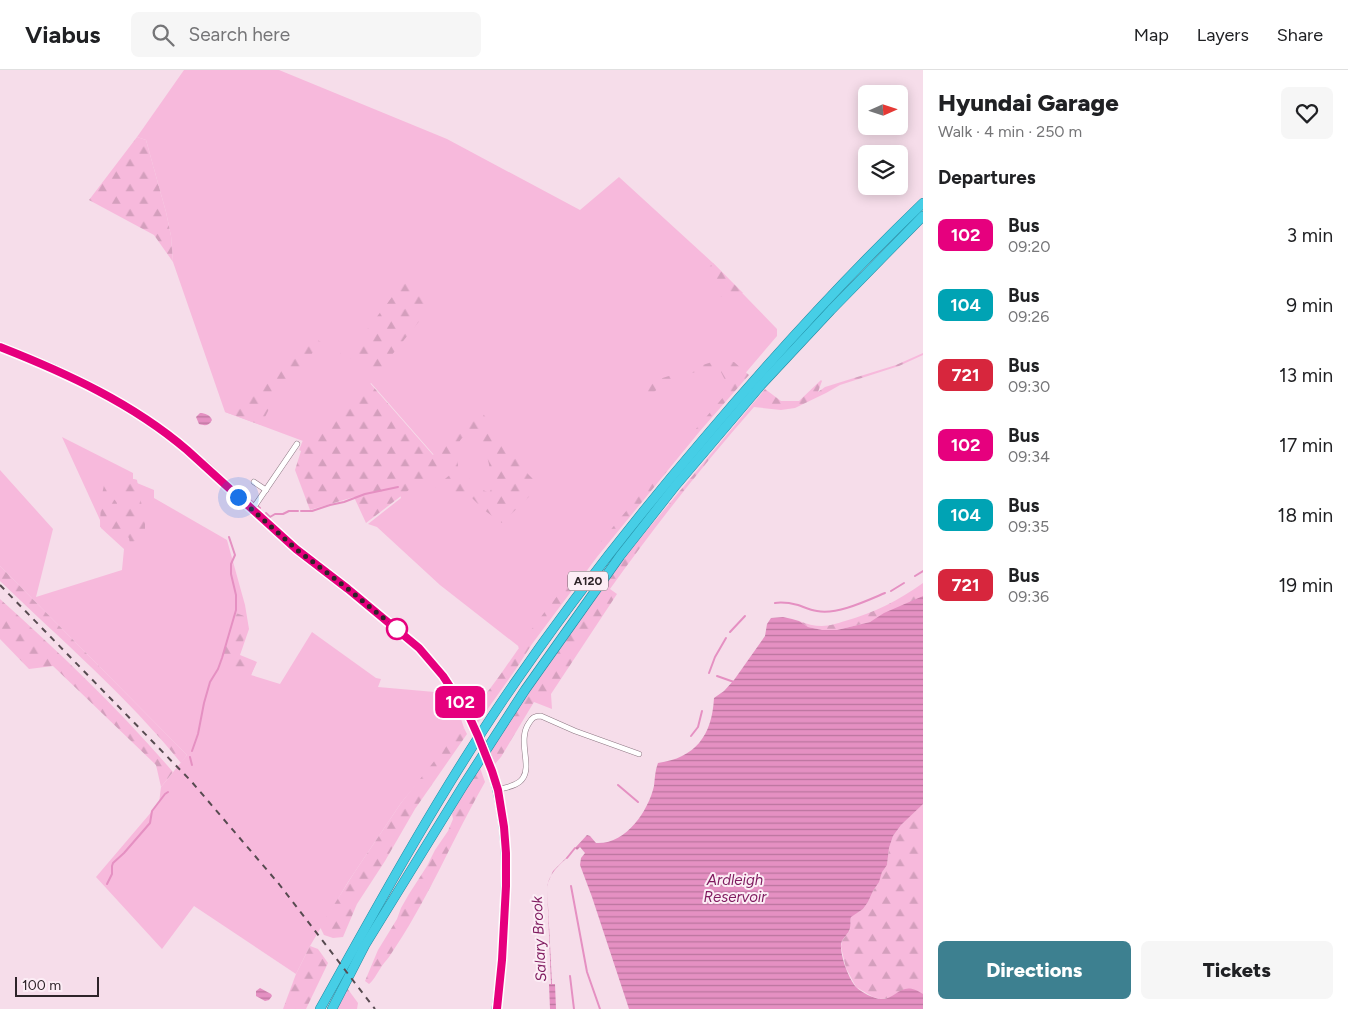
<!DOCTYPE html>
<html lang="en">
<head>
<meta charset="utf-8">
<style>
  :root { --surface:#fff; --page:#f6f6f6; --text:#202124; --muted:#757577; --line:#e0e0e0; --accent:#3d8090 }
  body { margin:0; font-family:Figtree,sans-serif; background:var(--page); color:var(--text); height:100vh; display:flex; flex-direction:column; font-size:19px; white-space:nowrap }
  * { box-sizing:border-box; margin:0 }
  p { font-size:16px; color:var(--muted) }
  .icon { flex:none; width:28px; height:28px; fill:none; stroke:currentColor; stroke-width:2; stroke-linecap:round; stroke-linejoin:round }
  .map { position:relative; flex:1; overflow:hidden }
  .drawer { display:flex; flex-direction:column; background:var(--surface); width:425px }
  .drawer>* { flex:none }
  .badge { padding:0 10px; border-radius:8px; font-size:18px; line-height:32px }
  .needle { width:32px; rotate:87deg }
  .fabs { position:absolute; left:858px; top:15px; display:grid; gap:10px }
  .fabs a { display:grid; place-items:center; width:50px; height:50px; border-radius:8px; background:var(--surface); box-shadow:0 2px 12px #0003; font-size:25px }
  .scale { position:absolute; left:15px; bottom:12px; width:84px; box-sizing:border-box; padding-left:5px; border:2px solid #2e2429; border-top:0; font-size:14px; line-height:18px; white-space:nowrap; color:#2e2429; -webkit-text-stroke:4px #fcedf5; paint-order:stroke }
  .you { position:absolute; width:25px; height:25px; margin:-12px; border:4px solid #fff; border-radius:50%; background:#1a73e8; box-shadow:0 0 0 8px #1a73e833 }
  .map>.badge { position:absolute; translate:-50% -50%; box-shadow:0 0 0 2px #fff }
  h2 { padding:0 15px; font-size:19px; line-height:45px }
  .round { display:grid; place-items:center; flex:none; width:52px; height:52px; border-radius:8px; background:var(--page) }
  .overview { display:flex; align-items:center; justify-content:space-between; height:85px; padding:0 15px }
  h1 { font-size:24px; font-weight:800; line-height:38px }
  .action { display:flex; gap:10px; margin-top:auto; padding:10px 15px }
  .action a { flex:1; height:58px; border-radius:8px; background:var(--accent); color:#fff; font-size:20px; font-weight:800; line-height:58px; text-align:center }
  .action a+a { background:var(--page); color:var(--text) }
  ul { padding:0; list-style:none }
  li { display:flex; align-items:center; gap:15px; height:70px; padding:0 15px }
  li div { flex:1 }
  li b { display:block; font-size:19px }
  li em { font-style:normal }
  li .badge { min-width:55px; font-weight:700; text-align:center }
  header { display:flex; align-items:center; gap:30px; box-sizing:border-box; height:70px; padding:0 25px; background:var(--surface); border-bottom:1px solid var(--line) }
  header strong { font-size:24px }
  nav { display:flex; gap:28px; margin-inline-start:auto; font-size:18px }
  .search { width:350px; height:45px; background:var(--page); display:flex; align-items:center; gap:12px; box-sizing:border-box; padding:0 18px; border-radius:8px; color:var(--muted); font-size:19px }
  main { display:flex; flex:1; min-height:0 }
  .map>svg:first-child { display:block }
  .grass { fill:#f7b9dc }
  .forest { fill:url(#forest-firs) }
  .water { fill:url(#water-rules) }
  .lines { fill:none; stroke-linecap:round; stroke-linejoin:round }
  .stream { stroke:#e590c2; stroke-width:2 }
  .minor-casing { stroke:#8d7783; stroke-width:6 }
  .primary-casing { stroke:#1f8aa0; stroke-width:9 }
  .trunk-casing { stroke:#1f8aa0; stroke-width:10 }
  .minor { stroke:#fff; stroke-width:5 }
  .primary { stroke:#74daec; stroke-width:8 }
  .trunk { stroke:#46cee6; stroke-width:9 }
  .rail { stroke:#574a50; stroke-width:2; stroke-dasharray:6 6; stroke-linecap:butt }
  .primary-bridge-casing { stroke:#1f8aa0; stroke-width:9; stroke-linecap:butt }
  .primary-bridge { stroke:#74daec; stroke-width:8 }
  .line-casing { stroke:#fff; stroke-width:11 }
  .line { stroke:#e6007e; stroke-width:8 }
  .walk { stroke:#2e2429; stroke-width:5; stroke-dasharray:0 9 }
  .stop-dot { fill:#fff; stroke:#e6007e; stroke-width:2.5 }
  .labels { text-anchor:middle; stroke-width:4; stroke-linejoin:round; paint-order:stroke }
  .shield { fill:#fcedf5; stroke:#6c6066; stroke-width:1 }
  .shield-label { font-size:12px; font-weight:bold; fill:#2e2429 }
  .water-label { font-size:15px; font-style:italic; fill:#7f1b5f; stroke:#fcedf5 }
</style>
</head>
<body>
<header>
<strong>Viabus</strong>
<div class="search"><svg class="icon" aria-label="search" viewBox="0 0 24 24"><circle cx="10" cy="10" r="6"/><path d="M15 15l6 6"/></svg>Search here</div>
<nav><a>Map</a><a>Layers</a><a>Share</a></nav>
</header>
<main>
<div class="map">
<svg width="923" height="939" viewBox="0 0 923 939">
  <defs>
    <pattern id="forest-firs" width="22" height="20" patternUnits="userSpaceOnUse" patternTransform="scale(1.25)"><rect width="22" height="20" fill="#f7b9dc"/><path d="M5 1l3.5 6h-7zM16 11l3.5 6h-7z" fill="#d49fbd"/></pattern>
    <pattern id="water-rules" width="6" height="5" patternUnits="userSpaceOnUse" patternTransform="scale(1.25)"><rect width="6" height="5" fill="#e590c2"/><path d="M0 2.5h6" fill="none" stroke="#ba759e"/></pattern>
  </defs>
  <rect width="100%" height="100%" fill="#f6ddea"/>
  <g class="grass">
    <path d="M184 0H279L447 69 580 140 619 107 713 193 777 259V266L708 347 522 579 440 515 377 457 368 454 401 428 399 416 434 385 371 313 358 326 308 370 303 371 225 342 173 192 171 166 166 142 146 70 137 67Z"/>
    <path d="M62 367 133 403V409L137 410V413L154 420V428L227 470 245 535 249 559 240 585 257 592 251 605 280 614 312 562 376 608 381 609 378 617 446 623 459 643 464 658 401 733 348 812 310 876 296 904 194 836 162 879 96 807 159 733 161 717 187 685 0 496V400L53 459 36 527 122 500 124 479 101 458 100 450Z"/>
  </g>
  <g class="forest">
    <path d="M137 67 146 70 166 142 171 166 173 192 154 165 89 130Z"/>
    <path d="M713 193 743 223 718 227 705 202Z"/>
    <path d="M407 209C419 213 426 225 438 228L391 286 386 296 378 304 340 283 352 278 356 274 405 210Z"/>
    <path d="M309 265 321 272 269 339 261 355 225 342 265 304Z"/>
    <path d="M923 283V285L899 296 840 315 826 323 795 338 781 340 754 337C703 395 655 456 610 519L617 524 551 624 552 639 534 632 501 687 494 695 488 676 613 501 765 319 781 331H799L821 310 822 311 818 322 825 317 896 295Z"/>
    <path d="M715 291 734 292 749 305 700 361 597 487 532 574 516 599 477 654 470 640C486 628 506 596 519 578L518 577C585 487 659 402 732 317L725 310 719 298H717L703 300 667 310 652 324 639 322 638 316Z"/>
    <path d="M369 312 433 385 478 337 528 404 540 416 502 453 484 440 467 423 442 424 435 417 451 404 454 400C465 401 467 407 474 414 478 418 484 420 489 423L492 418C490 403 490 381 477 370 474 368 469 367 466 366 454 370 458 387 458 398 451 396 449 389 444 385L441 388 444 393 366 453 354 427 310 440 295 400 301 381 299 380 303 370H307L314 360 345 336Z"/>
    <path d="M108 397 110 401 109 426C117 430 120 435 115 443L116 445 125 440 126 437C124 426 119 412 129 403H133V409L137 410 145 453V465L130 474 129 468 126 465 100 457 101 429Z"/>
    <path d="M0 496 187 685 181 693C127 626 61 570 0 511Z"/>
    <path d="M923 513V526L870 552 837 560H821L808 557 799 551C807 554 814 556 822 556 830 556 838 553 845 551 874 543 899 530 923 513Z"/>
    <path d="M0 529C61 584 120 640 173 702L161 717 156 695 53 596 29 599 0 569Z"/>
    <path d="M236 543 244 546C245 554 246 566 242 575 240 579 238 581 237 586L240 589 256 593 251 605C240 602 227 601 220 591Z"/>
    <path d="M464 658 467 664 415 739 385 791 357 834 343 867 333 868 324 865 320 857 354 803 401 733 451 670Z"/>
    <path d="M479 695 485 712C452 770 427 832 389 887 386 891 382 895 380 899 376 905 374 910 369 914L365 911 378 880 397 849 401 838 409 824 427 796 435 780 448 761 453 749 452 744Z"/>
    <path d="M923 733V925L880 929 873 927 856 917 846 898 841 877 842 871 850 860 851 846 863 839 868 832 873 821 877 815 883 799 887 795 889 778 893 766 901 755Z"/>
    <path d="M310 876 318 879 328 893 306 939H283L296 904Z"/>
    <path d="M347 918 358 933 357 939H337Z"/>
  </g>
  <g class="water">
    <path d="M200 343C205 343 210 345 212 350 209 356 205 356 199 354L196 347Z"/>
    <path d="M923 526V734L901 755 893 766 889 778 887 795 882 802 879 812 873 821 868 832 863 839 851 847C850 850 851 855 850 858 849 864 842 868 841 874 840 886 849 909 856 917 861 922 874 929 881 929 898 929 901 909 923 924V939H629L592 827 580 795 581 788 585 783 580 777 577 780 575 778 587 765 590 766 596 773C625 775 648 742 654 716 655 708 655 701 658 693 695 688 712 666 714 628L724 621 734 610 765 566 767 554 771 548 783 547 792 549 799 551 808 557 822 560H837L870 552 884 543Z"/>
    <path d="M568 786V787C558 796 550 803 547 816L552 914H555L556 939H550L549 914H551L547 815 553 801Z"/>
    <path d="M260 918 271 924 272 926 269 930 265 931 256 926V921Z"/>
  </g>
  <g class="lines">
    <g class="stream">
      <path d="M206 391 227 411"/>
      <path d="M232 416 260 438"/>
      <path d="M301 441H312L330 435 344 432 365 424 398 417"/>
      <path d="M266 443 270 447 275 444H283L289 441H298"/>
      <path d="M915 506 923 501"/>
      <path d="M891 521 904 513"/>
      <path d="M775 533C782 532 790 533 798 535 804 537 810 540 817 541 837 545 866 531 885 523"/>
      <path d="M730 562 745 546"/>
      <path d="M709 603 715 587 726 568"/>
      <path d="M717 606 734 612"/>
      <path d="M691 666 698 657 702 641"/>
      <path d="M192 681 198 664 204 633 210 612 218 599 222 588 236 540V525L231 504V494L235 485 229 467"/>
      <path d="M190 687 192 695"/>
      <path d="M618 715 638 732"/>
      <path d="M567 788 575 778"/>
      <path d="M107 814 112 804V796L113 793 124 783 150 753 152 741 165 724 168 722"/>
      <path d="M571 816 587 902 600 939"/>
      <path d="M570 906 574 939"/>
    </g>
    <defs>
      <g id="minor">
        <path d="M254 412 266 420"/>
        <path d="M252 440 297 374"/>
        <path d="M498 720C506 717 518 716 523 708 532 695 517 670 529 653 532 648 534 646 541 646L575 661 639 684"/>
      </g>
      <g id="primary">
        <path d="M0 277 54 299 98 320 144 348 179 373 296 479 348 519 419 578 443 606 468 644"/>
        <path d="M492 701C507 753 507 794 504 847 503 878 501 908 496 939"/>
      </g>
      <g id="trunk">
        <path d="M320 939C378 835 435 731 501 633 563 541 630 455 702 371 772 288 845 208 923 133"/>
        <path d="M332 939 365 875 463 716 525 620 620 486 676 415 761 315 831 240 923 146"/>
      </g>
    </defs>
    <use href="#minor" class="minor-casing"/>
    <use href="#primary" class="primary-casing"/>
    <use href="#trunk" class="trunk-casing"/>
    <use href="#minor" class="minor"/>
    <use href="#primary" class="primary"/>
    <use href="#trunk" class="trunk"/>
    <path class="rail" d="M0 515 191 711 279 814 375 939"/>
    <defs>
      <path id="primary-bridge" d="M468 644 483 675 492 701"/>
    </defs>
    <use href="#primary-bridge" class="primary-bridge-casing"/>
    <use href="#primary-bridge" class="primary-bridge"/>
  </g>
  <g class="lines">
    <defs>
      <path id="line" d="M0 277C66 303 132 333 187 380L296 479 348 519 419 578 443 606 468 644 478 666 492 701 498 720 504 757 506 783V816L502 890 497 939"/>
    </defs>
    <use href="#line" class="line-casing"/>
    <use href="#line" class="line"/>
    <path class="walk" d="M238 427 296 479 348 519 398 560 397 559"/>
  </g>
  <circle class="stop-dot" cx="397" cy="559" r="10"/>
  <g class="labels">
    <rect class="shield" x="568" y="501.5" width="40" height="19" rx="4"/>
    <g class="shield-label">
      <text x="588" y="515">A120</text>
    </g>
    <g class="water-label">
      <text x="735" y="815">Ardleigh<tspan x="735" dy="17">Reservoir</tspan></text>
      <text transform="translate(539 869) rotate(-93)" y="5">Salary Brook</text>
    </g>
  </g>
</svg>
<div class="fabs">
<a><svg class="needle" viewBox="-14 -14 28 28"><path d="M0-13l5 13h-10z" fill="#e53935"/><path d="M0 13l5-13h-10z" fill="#757577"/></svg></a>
<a><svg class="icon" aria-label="layers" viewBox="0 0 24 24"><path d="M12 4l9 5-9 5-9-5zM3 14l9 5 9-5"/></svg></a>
</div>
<div class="scale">100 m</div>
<div class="you" style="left:238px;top:427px"></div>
<b class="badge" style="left:460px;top:632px;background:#e6007e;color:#fff">102</b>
</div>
<section class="drawer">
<div class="overview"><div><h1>Hyundai Garage</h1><p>Walk · 4 min · 250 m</p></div><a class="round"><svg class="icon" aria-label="heart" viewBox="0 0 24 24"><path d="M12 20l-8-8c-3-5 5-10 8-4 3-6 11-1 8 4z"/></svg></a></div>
<h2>Departures</h2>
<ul>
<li><span class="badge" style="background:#e6007e;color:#fff">102</span><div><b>Bus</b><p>09:20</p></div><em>3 min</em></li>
<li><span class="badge" style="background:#00a3b4;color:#fff">104</span><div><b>Bus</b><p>09:26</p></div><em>9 min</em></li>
<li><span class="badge" style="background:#d7263d;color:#fff">721</span><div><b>Bus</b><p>09:30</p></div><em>13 min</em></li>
<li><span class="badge" style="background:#e6007e;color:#fff">102</span><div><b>Bus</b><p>09:34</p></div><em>17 min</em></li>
<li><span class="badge" style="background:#00a3b4;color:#fff">104</span><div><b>Bus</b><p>09:35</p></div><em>18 min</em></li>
<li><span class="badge" style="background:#d7263d;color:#fff">721</span><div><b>Bus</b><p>09:36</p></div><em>19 min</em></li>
</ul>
<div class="action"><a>Directions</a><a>Tickets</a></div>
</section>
</main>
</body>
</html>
